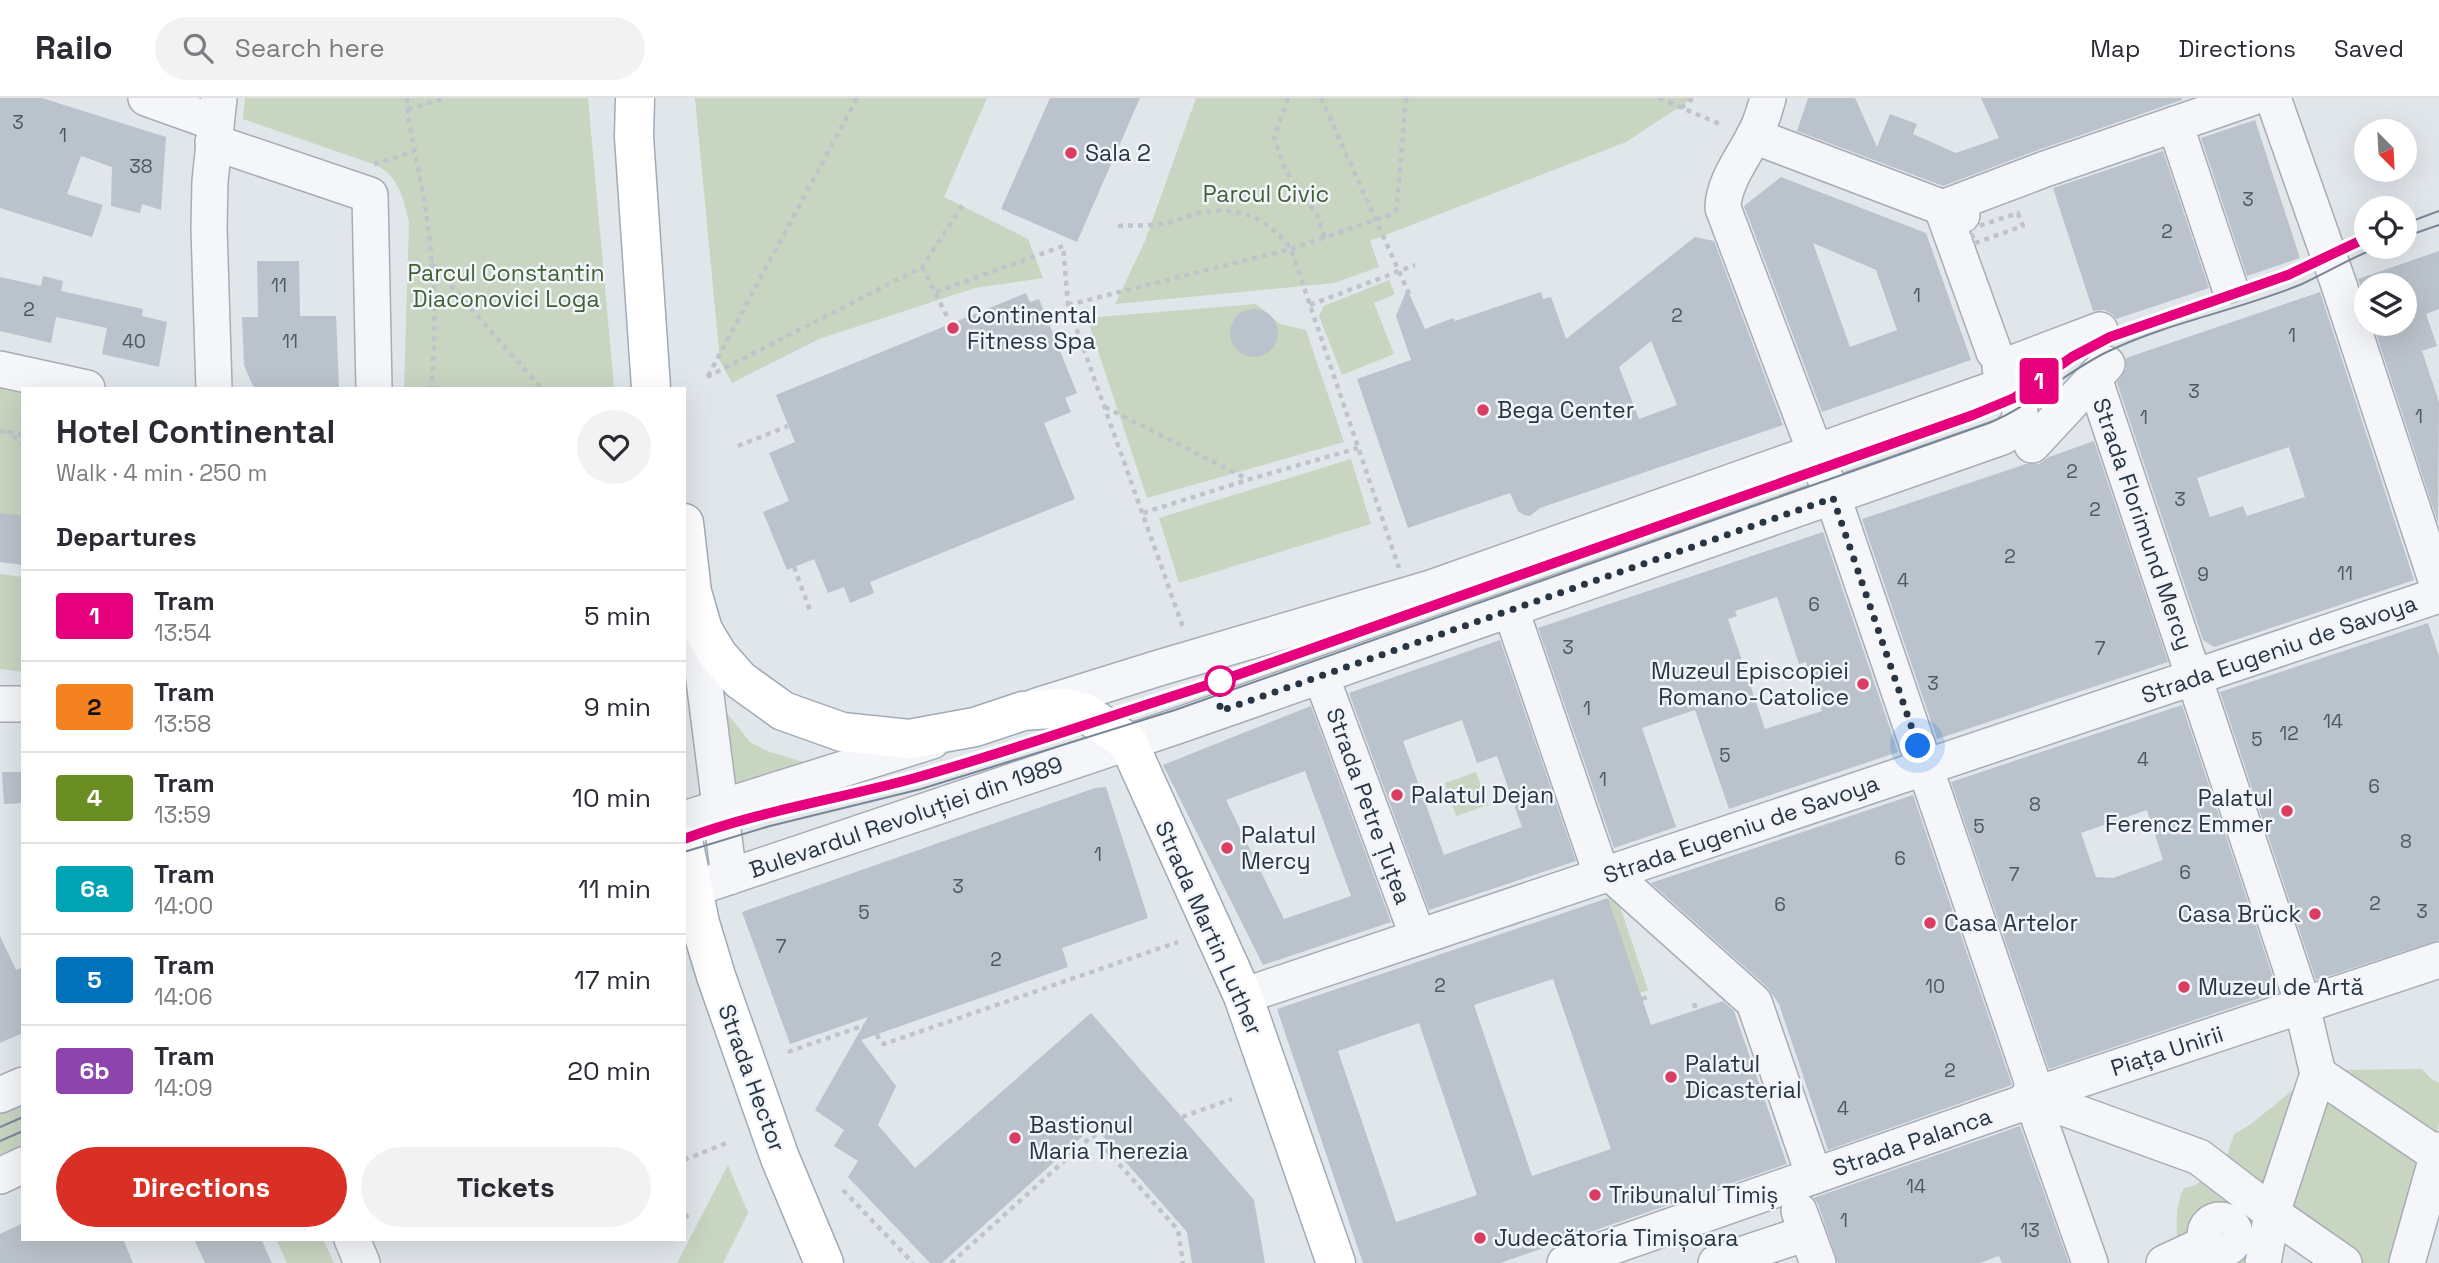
<!DOCTYPE html>
<html lang="en">
<head>
<meta charset="utf-8">
<style>
  :root { --surface:#fff; --page:#f2f2f3; --text:#2b2b33; --muted:#7c7c81; --line:#e1e1e2; --accent:#d93025 }
  body { margin:0; font-family:"Space Grotesk",sans-serif; background:var(--page); color:var(--text); height:100vh; display:flex; flex-direction:column; font-size:26px; white-space:nowrap }
  * { box-sizing:border-box; margin:0 }
  p { font-size:23px; color:var(--muted) }
  .icon { flex:none; width:38px; height:38px; fill:none; stroke:currentColor; stroke-width:2; stroke-linecap:round; stroke-linejoin:round }
  .map { position:relative; flex:1; overflow:hidden }
  .panel { position:absolute; left:21px; top:289px; width:665px; height:854px; display:flex; flex-direction:column; background:var(--surface); border-radius:0px; box-shadow:0 7px 28px #0002 }
  .panel>* { flex:none }
  .badge { padding:0 14px; border-radius:5px; font-size:24px; line-height:46px }
  .needle { width:46px; rotate:156deg }
  .buttons { position:absolute; left:2354px; top:21px; display:grid; gap:14px }
  .buttons a { display:grid; place-items:center; width:63px; height:63px; border-radius:50%; background:var(--surface); box-shadow:0 7px 28px #0002; font-size:35px }
  .you { position:absolute; width:35px; height:35px; margin:-18px; border:5px solid #fff; border-radius:50%; background:#1a73e8; box-shadow:0 0 0 10px #1a73e833 }
  .map>.badge { position:absolute; translate:-50% -50%; box-shadow:0 0 0 4px #fff }
  h2 { padding:0 35px; font-size:26px; line-height:63px }
  .round { display:grid; place-items:center; flex:none; width:74px; height:74px; border-radius:37px; background:var(--page) }
  .headline { display:flex; align-items:center; justify-content:space-between; height:119px; padding:0 35px }
  h1 { font-size:33px; font-weight:700; line-height:52px }
  .button { display:flex; gap:14px; margin-top:auto; padding:14px 35px }
  .button a { flex:1; height:80px; border-radius:42px; background:var(--accent); color:#fff; font-size:28px; font-weight:700; line-height:80px; text-align:center }
  .button a+a { background:var(--page); color:var(--text) }
  ul { padding:0; list-style:none }
  li { display:flex; align-items:center; gap:21px; height:91px; padding:0 35px; border-top:2px solid var(--line) }
  li div { flex:1 }
  li b { display:block; font-size:26px }
  li em { font-style:normal }
  li .badge { min-width:77px; font-weight:700; text-align:center }
  header { display:flex; align-items:center; gap:42px; box-sizing:border-box; height:98px; padding:0 35px; background:var(--surface); border-bottom:2px solid var(--line) }
  header strong { font-size:33px }
  nav { display:flex; gap:38px; margin-inline-start:auto; font-size:24px }
  .search { width:490px; height:63px; background:var(--page); display:flex; align-items:center; gap:18px; box-sizing:border-box; padding:0 24px; border-radius:38px; color:var(--muted); font-size:26px }
  .map>svg:first-child { display:block }
  .green { fill:#c8d5c1 }
  .building { fill:#bac2cb; fill-rule:evenodd }
  .lines { fill:none; stroke-linecap:round; stroke-linejoin:round }
  .minor-casing { stroke:#a6adb6; stroke-width:38 }
  .major-casing { stroke:#9fabb8; stroke-width:41 }
  .path { stroke:#bfc4ca; stroke-width:4.5; stroke-dasharray:5 5; stroke-linecap:butt }
  .minor { stroke:#f4f6f9; stroke-width:35 }
  .major { stroke:#fff; stroke-width:38 }
  .tram { stroke:#798696; stroke-width:2 }
  .line-casing { stroke:#fff; stroke-width:16 }
  .line { stroke:#e6007e; stroke-width:10 }
  .walk { stroke:#283544; stroke-width:7; stroke-dasharray:0 12.6 }
  .poi-dot { fill:#da3c62; stroke:#f1f4f8; stroke-width:2.5 }
  .stop-dot { fill:#fff; stroke:#e6007e; stroke-width:3.5 }
  .labels { text-anchor:middle; stroke-width:5; stroke-linejoin:round; paint-order:stroke }
  .number-label { font-size:19px; fill:#4c5866 }
  .poi-label { font-size:23px; fill:#283544; stroke:#f1f4f8; text-anchor:start }
  .park-label { font-size:23px; fill:#406134; stroke:#f1f4f8 }
  .street-label { font-size:23px; fill:#283544; stroke:#f1f4f8 }
</style>
</head>
<body>
<header>
<strong>Railo</strong>
<div class="search"><svg class="icon" aria-label="search" viewBox="0 0 24 24"><circle cx="10" cy="10" r="6"/><path d="M15 15l6 6"/></svg>Search here</div>
<nav><a>Map</a><a>Directions</a><a>Saved</a></nav>
</header>
<div class="map">
<svg width="2439" height="1165" viewBox="0 0 2439 1165">
  <rect width="100%" height="100%" fill="#e1e6eb"/>
  <g class="green">
    <path d="M245 0H588L614 290H404L409 124C403 99 398 76 373 66L243 21Z"/>
    <path d="M695 0H987L944 99 1028 141 1043 180 975 190 819 241 732 285 720 263Z"/>
    <path d="M1196 0H1693L1626 44 1370 143 1379 169 1334 185 1115 206 1145 143Z"/>
    <path d="M1389 182 1395 196 1374 205 1394 256 1342 277 1319 218 1324 208Z"/>
    <path d="M1256 206 1280 226 1306 232 1344 344 1147 400 1087 220Z"/>
    <path d="M0 271 23 290V419L0 415Z"/>
    <path d="M1351 361 1371 426 1179 485 1159 420Z"/>
    <path d="M0 476 23 479V574L0 571Z"/>
    <path d="M722 609 750 644 767 653 813 667 729 693Z"/>
    <path d="M1476 674 1488 707 1456 718 1445 685Z"/>
    <path d="M1616 797 1648 892 1640 895 1608 800Z"/>
    <path d="M2422 971 2431 981 2439 985V1025L2436 1040 2337 972Z"/>
    <path d="M2320 985 2421 1053 2400 1165H2354L2289 1119Z"/>
    <path d="M2299 987 2273 1099 2227 1058 2234 1036 2251 1026Z"/>
    <path d="M23 995V1060L0 1071V1005Z"/>
    <path d="M728 1067 748 1115 723 1165H677Z"/>
    <path d="M2211 1075 2255 1116 2238 1124 2224 1116 2214 1118 2208 1121 2200 1133 2177 1143C2177 1125 2175 1106 2184 1090L2196 1087Z"/>
    <path d="M2258 1126 2256 1165H2187C2210 1158 2235 1161 2241 1134Z"/>
    <path d="M276 1141H323L334 1165H287Z"/>
  </g>
  <g class="building">
    <path d="M0 0H42L166 39 161 112 142 106 140 115 111 108 112 69 81 58 67 96 103 107 92 139 0 110Z"/>
    <path d="M1050 0H1140L1077 144 1001 111Z"/>
    <path d="M1808 0H1855L1877 49 1890 16 1917 26 1913 36 1956 55 1999 40 1981 0H2182V2L2038 52 1943 88 1797 33Z"/>
    <path d="M2255 22 2300 160 2247 178 2201 40Z"/>
    <path d="M2163 53 2209 190 2116 221 2112 216 2104 212 2093 213 2053 90Z"/>
    <path d="M1781 79 1926 135 1971 262 1822 314 1744 108ZM1813 145 1876 172 1897 232 1850 249Z"/>
    <path d="M1695 139 1714 143 1783 327 1540 410 1530 418 1524 417 1518 413 1510 395 1408 430 1357 281 1411 262 1396 218 1407 191 1425 231 1453 220 1455 223 1541 194 1543 201 1551 199 1566 241ZM1651 243 1677 307 1639 321 1619 269Z"/>
    <path d="M2439 153V211L2426 216 2437 248 2422 253 2439 304 2438 425 2373 226H2404V187H2366V205L2358 181Z"/>
    <path d="M257 163H299L300 218H336L339 290H255L252 286 244 267 242 219H258Z"/>
    <path d="M43 178 63 183 61 193 143 211 142 218 167 224 159 269 102 256 107 230 56 219 51 245 0 233V179L41 188Z"/>
    <path d="M2320 194 2414 482 2214 549 2203 542 2117 285 2126 271V260ZM2289 349 2305 399 2247 418 2243 408 2210 419 2197 380Z"/>
    <path d="M1026 195 1030 204 1039 201 1077 295 1065 300 1071 314 1044 325 1075 401 870 484 874 495 850 505 844 489 828 495 814 461 787 472 763 414 789 403 769 355 795 344 776 297Z"/>
    <circle cx="1254" cy="235" r="24"/>
    <path d="M2094 343 2168 564 1937 641 1862 421 2026 366H2039L2049 359Z"/>
    <path d="M0 415 23 418V467L0 464Z"/>
    <path d="M1823 434 1898 654 1729 711 1695 612 1668 621 1642 630 1676 729 1614 750 1538 530ZM1777 499 1799 566 1806 564 1822 613 1765 631 1728 521 1737 518 1735 513Z"/>
    <path d="M2428 525 2439 558V842L2316 882 2220 594Z"/>
    <path d="M1500 542 1576 763 1429 812 1349 595ZM1462 622 1477 665 1497 658 1522 729 1444 757 1403 643Z"/>
    <path d="M2182 607 2278 894 2049 971 1951 684ZM2147 712 2163 762 2113 780 2096 779 2081 735Z"/>
    <path d="M1311 608 1391 824 1263 867 1163 667ZM1305 673 1351 798 1284 821 1226 702Z"/>
    <path d="M2 674H23V705L4 706Z"/>
    <path d="M1106 689 1148 820 1062 850 1068 869 861 942 896 988 878 1027 915 1070 1091 915 1254 1102 1265 1165H1192L1187 1134 1094 1028 942 1165H930L848 1079 858 1063 834 1048 844 1032 815 1012 868 919 790 946 742 814 1095 690Z"/>
    <path d="M1913 697 2012 987 1828 1052 1779 906 1767 889 1651 785Z"/>
    <path d="M1608 800 1651 927 1723 903 1734 913 1787 1066 1500 1165H1363L1277 911ZM1553 881 1611 1051 1532 1078 1474 907ZM1419 925 1477 1097 1396 1124 1338 953Z"/>
    <path d="M0 838 16 872 23 869V935L0 945Z"/>
    <path d="M2020 1028 2069 1165H2002L1999 1158 1980 1165H1838L1818 1106 1813 1100Z"/>
    <path d="M23 1125V1141H123L133 1165H0V1136Z"/>
    <path d="M194 1141H261L272 1165H205Z"/>
  </g>
  <g class="lines">
    <defs>
      <g id="minor">
        <path d="M146 0 216 25"/>
        <path d="M1768 0C1765 11 1762 22 1757 32 1746 56 1723 83 1723 110L1838 414 2032 983 2031 998 2090 1165"/>
        <path d="M2273 0 2339 187 2439 491"/>
        <path d="M2175 26 2229 187"/>
        <path d="M1754 38 1962 117"/>
        <path d="M213 44 370 97 374 290"/>
        <path d="M1994 254 1942 110 2045 71 2251 0"/>
        <path d="M2000 270 2100 232"/>
        <path d="M0 271 87 290"/>
        <path d="M2094 280 2298 891 2318 976"/>
        <path d="M214 290 209 130 210 83 219 0"/>
        <path d="M2032 347 2107 266"/>
        <path d="M696 519 729 779"/>
        <path d="M1515 524 1602 778"/>
        <path d="M1321 578 1418 839"/>
        <path d="M0 606H23"/>
        <path d="M684 721 932 643"/>
        <path d="M1610 775 1754 904 1814 1078"/>
        <path d="M684 794 1180 627 2002 339C2031 326 2023 289 1991 292L1431 490 1162 569 1037 608"/>
        <path d="M1243 898 2439 497"/>
        <path d="M0 997 23 987"/>
        <path d="M2031 998 2199 1059 2272 1115 2344 1165"/>
        <path d="M0 1078 23 1067"/>
        <path d="M1799 1113 1818 1165"/>
        <circle cx="2220" cy="1137" r="15"/>
        <path d="M352 1141 362 1165"/>
        <path d="M1565 1165 2020 1006 2031 998 2439 862"/>
        <path d="M1716 1165 1807 1135"/>
        <path d="M2164 1165 2207 1145"/>
        <path d="M2263 1165 2272 1115 2318 976 2439 1058"/>
        <path d="M2407 1165 2439 1052"/>
      </g>
      <g id="major">
        <path d="M635 0 634 39 651 290"/>
        <path d="M684 425 692 494 703 532 718 557 740 582 783 613 842 634 909 641 975 629 1023 613 1065 610 1085 615 1128 644 1243 898 1336 1165"/>
        <path d="M684 747 700 825 716 878 780 1060 824 1165"/>
      </g>
    </defs>
    <use href="#minor" class="minor-casing"/>
    <use href="#major" class="major-casing"/>
    <g class="path">
      <path d="M407 0C408 30 416 56 421 85 434 153 438 222 431 290"/>
      <path d="M1288 0 1274 39 1285 72 1317 117 1325 140"/>
      <path d="M1321 0 1410 198"/>
      <path d="M1659 0 1722 27"/>
      <path d="M1681 10 1693 0"/>
      <path d="M408 11 446 0"/>
      <path d="M374 66 413 54"/>
      <path d="M2018 115 2023 128 1975 145 1970 131Z"/>
      <path d="M1118 128C1135 127 1152 128 1168 125 1179 122 1189 117 1200 115 1240 107 1267 120 1291 151L1399 470"/>
      <path d="M431 165 541 290"/>
      <path d="M922 169 951 226"/>
      <path d="M936 194 1063 148 1068 207 1184 532"/>
      <path d="M1068 207 1291 151 1390 117 1396 112 1397 106 1406 0"/>
      <path d="M1310 207 1415 167"/>
      <path d="M708 278 857 0"/>
      <path d="M707 279 922 169 964 105"/>
      <path d="M1105 309 1247 381"/>
      <path d="M0 333 9 334"/>
      <path d="M23 337 9 334 23 347"/>
      <path d="M738 348 788 328"/>
      <path d="M1143 415 1247 382 1358 350"/>
      <path d="M794 469 810 512"/>
      <path d="M1642 901 1650 898"/>
      <path d="M1694 905 1696 912"/>
      <path d="M788 954 868 926 874 928 880 944 884 946 1178 844"/>
      <path d="M1182 1019 1232 1001"/>
      <path d="M684 1062 729 1044"/>
      <path d="M843 1092 913 1165"/>
      <path d="M684 1119 690 1117"/>
      <path d="M626 1141H631"/>
      <path d="M951 1165 1093 1037 1178 1132 1183 1165"/>
    </g>
    <use href="#minor" class="minor"/>
    <use href="#major" class="major"/>
    <g class="tram">
      <path d="M2404 126 2439 113"/>
      <path d="M2404 139 2439 127"/>
      <path d="M684 741C760 713 839 701 915 680 1018 651 1118 615 1219 583L1973 317 2014 300 2072 259 2103 242 2288 177 2366 140"/>
      <path d="M684 754 770 728 921 691 1175 612 1989 325C2033 307 2066 273 2109 253 2170 224 2239 212 2302 186 2328 174 2352 159 2379 149"/>
      <path d="M0 1029 23 1019"/>
      <path d="M0 1043 23 1033"/>
    </g>
  </g>
  <g class="lines">
    <defs>
      <path id="line" d="M684 741C759 713 839 701 915 680 1018 651 1118 615 1220 583L1973 317 2014 300 2072 259 2110 239 2288 177 2366 140"/>
    </defs>
    <use href="#line" class="line-casing"/>
    <use href="#line" class="line"/>
    <path class="walk" d="M1220 583V613L1833 400 1918 648"/>
  </g>
  <g class="poi-dot">
    <circle cx="1071" cy="55" r="7"/>
    <circle cx="953" cy="230" r="7"/>
    <circle cx="1483" cy="312" r="7"/>
    <circle cx="1863" cy="586" r="7"/>
    <circle cx="1397" cy="697" r="7"/>
    <circle cx="2287" cy="713" r="7"/>
    <circle cx="1227" cy="750" r="7"/>
    <circle cx="2315" cy="816" r="7"/>
    <circle cx="1930" cy="825" r="7"/>
    <circle cx="2184" cy="889" r="7"/>
    <circle cx="1671" cy="979" r="7"/>
    <circle cx="1015" cy="1040" r="7"/>
    <circle cx="1595" cy="1097" r="7"/>
    <circle cx="1480" cy="1140" r="7"/>
  </g>
  <circle class="stop-dot" cx="1220" cy="583" r="14"/>
  <g class="labels">
    <g class="number-label">
      <text x="18" y="31">3</text>
      <text x="63" y="44">1</text>
      <text x="141" y="75">38</text>
      <text x="2248" y="108">3</text>
      <text x="2167" y="140">2</text>
      <text x="279" y="194">11</text>
      <text x="1917" y="204">1</text>
      <text x="29" y="218">2</text>
      <text x="1677" y="224">2</text>
      <text x="2292" y="244">1</text>
      <text x="134" y="250">40</text>
      <text x="290" y="250">11</text>
      <text x="2194" y="300">3</text>
      <text x="2419" y="325">1</text>
      <text x="2144" y="326">1</text>
      <text x="2072" y="380">2</text>
      <text x="2180" y="408">3</text>
      <text x="2095" y="418">2</text>
      <text x="2010" y="465">2</text>
      <text x="2345" y="482">11</text>
      <text x="2203" y="483">9</text>
      <text x="1903" y="489">4</text>
      <text x="1814" y="513">6</text>
      <text x="1568" y="556">3</text>
      <text x="2100" y="557">7</text>
      <text x="1933" y="592">3</text>
      <text x="1587" y="617">1</text>
      <text x="2333" y="630">14</text>
      <text x="2289" y="642">12</text>
      <text x="2257" y="648">5</text>
      <text x="1725" y="664">5</text>
      <text x="2143" y="668">4</text>
      <text x="1603" y="688">1</text>
      <text x="2374" y="695">6</text>
      <text x="2035" y="713">8</text>
      <text x="1979" y="735">5</text>
      <text x="2406" y="750">8</text>
      <text x="1098" y="763">1</text>
      <text x="1900" y="767">6</text>
      <text x="2185" y="781">6</text>
      <text x="2014" y="783">7</text>
      <text x="958" y="795">3</text>
      <text x="2375" y="812">2</text>
      <text x="1780" y="813">6</text>
      <text x="2422" y="820">3</text>
      <text x="864" y="821">5</text>
      <text x="781" y="855">7</text>
      <text x="996" y="868">2</text>
      <text x="1440" y="894">2</text>
      <text x="1935" y="895">10</text>
      <text x="1950" y="979">2</text>
      <text x="1843" y="1017">4</text>
      <text x="1916" y="1095">14</text>
      <text x="1844" y="1129">1</text>
      <text x="2030" y="1139">13</text>
    </g>
    <g class="poi-label">
      <text x="1085" y="63">Sala 2</text>
      <text x="967" y="225">Continental<tspan x="967" dy="26">Fitness Spa</tspan></text>
      <text x="1497" y="320">Bega Center</text>
      <text x="1849" y="581" text-anchor="end">Muzeul Episcopiei<tspan x="1849" dy="26">Romano-Catolice</tspan></text>
      <text x="1411" y="705">Palatul Dejan</text>
      <text x="2273" y="708" text-anchor="end">Palatul<tspan x="2273" dy="26">Ferencz Emmer</tspan></text>
      <text x="1241" y="745">Palatul<tspan x="1241" dy="26">Mercy</tspan></text>
      <text x="2301" y="824" text-anchor="end">Casa Brück</text>
      <text x="1944" y="833">Casa Artelor</text>
      <text x="2198" y="897">Muzeul de Artă</text>
      <text x="1685" y="974">Palatul<tspan x="1685" dy="26">Dicasterial</tspan></text>
      <text x="1029" y="1035">Bastionul<tspan x="1029" dy="26">Maria Therezia</tspan></text>
      <text x="1609" y="1105">Tribunalul Timiș</text>
      <text x="1494" y="1148">Judecătoria Timișoara</text>
    </g>
    <g class="park-label">
      <text x="1266" y="104">Parcul Civic</text>
      <text x="506" y="183">Parcul Constantin<tspan x="506" dy="26">Diaconovici Loga</tspan></text>
    </g>
    <g class="street-label">
      <text transform="translate(2143 426) rotate(71)" y="8">Strada Florimund Mercy</text>
      <text transform="translate(2279 551) rotate(-19)" y="8">Strada Eugeniu de Savoya</text>
      <text transform="translate(1369 708) rotate(70)" y="8">Strada Petre Țuțea</text>
      <text transform="translate(906 719) rotate(-19)" y="8">Bulevardul Revoluției din 1989</text>
      <text transform="translate(1741 731) rotate(-19)" y="8">Strada Eugeniu de Savoya</text>
      <text transform="translate(1209 830) rotate(66)" y="8">Strada Martin Luther</text>
      <text transform="translate(2167 953) rotate(-18)" y="8">Piața Unirii</text>
      <text transform="translate(752 980) rotate(70)" y="8">Strada Hector</text>
      <text transform="translate(1912 1044) rotate(-19)" y="8">Strada Palanca</text>
    </g>
  </g>
</svg>
<div class="buttons">
<a><svg class="needle" viewBox="-14 -14 28 28"><path d="M0-13l5 13h-10z" fill="#e53935"/><path d="M0 13l5-13h-10z" fill="#7c7c81"/></svg></a>
<a><svg class="icon" aria-label="locate" viewBox="0 0 24 24"><circle cx="12" cy="12" r="6"/><path d="M12 2v4M12 18v4M2 12h4M18 12h4"/></svg></a>
<a><svg class="icon" aria-label="layers" viewBox="0 0 24 24"><path d="M12 4l9 5-9 5-9-5zM3 14l9 5 9-5"/></svg></a>
</div>
<div class="you" style="left:1918px;top:648px"></div>
<b class="badge" style="left:2039px;top:283px;background:#e6007e;color:#fff">1</b>
<section class="panel">
<div class="headline"><div><h1>Hotel Continental</h1><p>Walk · 4 min · 250 m</p></div><a class="round"><svg class="icon" aria-label="heart" viewBox="0 0 24 24"><path d="M12 20l-8-8c-3-5 5-10 8-4 3-6 11-1 8 4z"/></svg></a></div>
<h2>Departures</h2>
<ul>
<li><span class="badge" style="background:#e6007e;color:#fff">1</span><div><b>Tram</b><p>13:54</p></div><em>5 min</em></li>
<li><span class="badge" style="background:#f58220;color:#111">2</span><div><b>Tram</b><p>13:58</p></div><em>9 min</em></li>
<li><span class="badge" style="background:#6b8e23;color:#fff">4</span><div><b>Tram</b><p>13:59</p></div><em>10 min</em></li>
<li><span class="badge" style="background:#00a3b4;color:#fff">6a</span><div><b>Tram</b><p>14:00</p></div><em>11 min</em></li>
<li><span class="badge" style="background:#0072bc;color:#fff">5</span><div><b>Tram</b><p>14:06</p></div><em>17 min</em></li>
<li><span class="badge" style="background:#8e44ad;color:#fff">6b</span><div><b>Tram</b><p>14:09</p></div><em>20 min</em></li>
</ul>
<div class="button"><a>Directions</a><a>Tickets</a></div>
</section>
</div>
</body>
</html>
